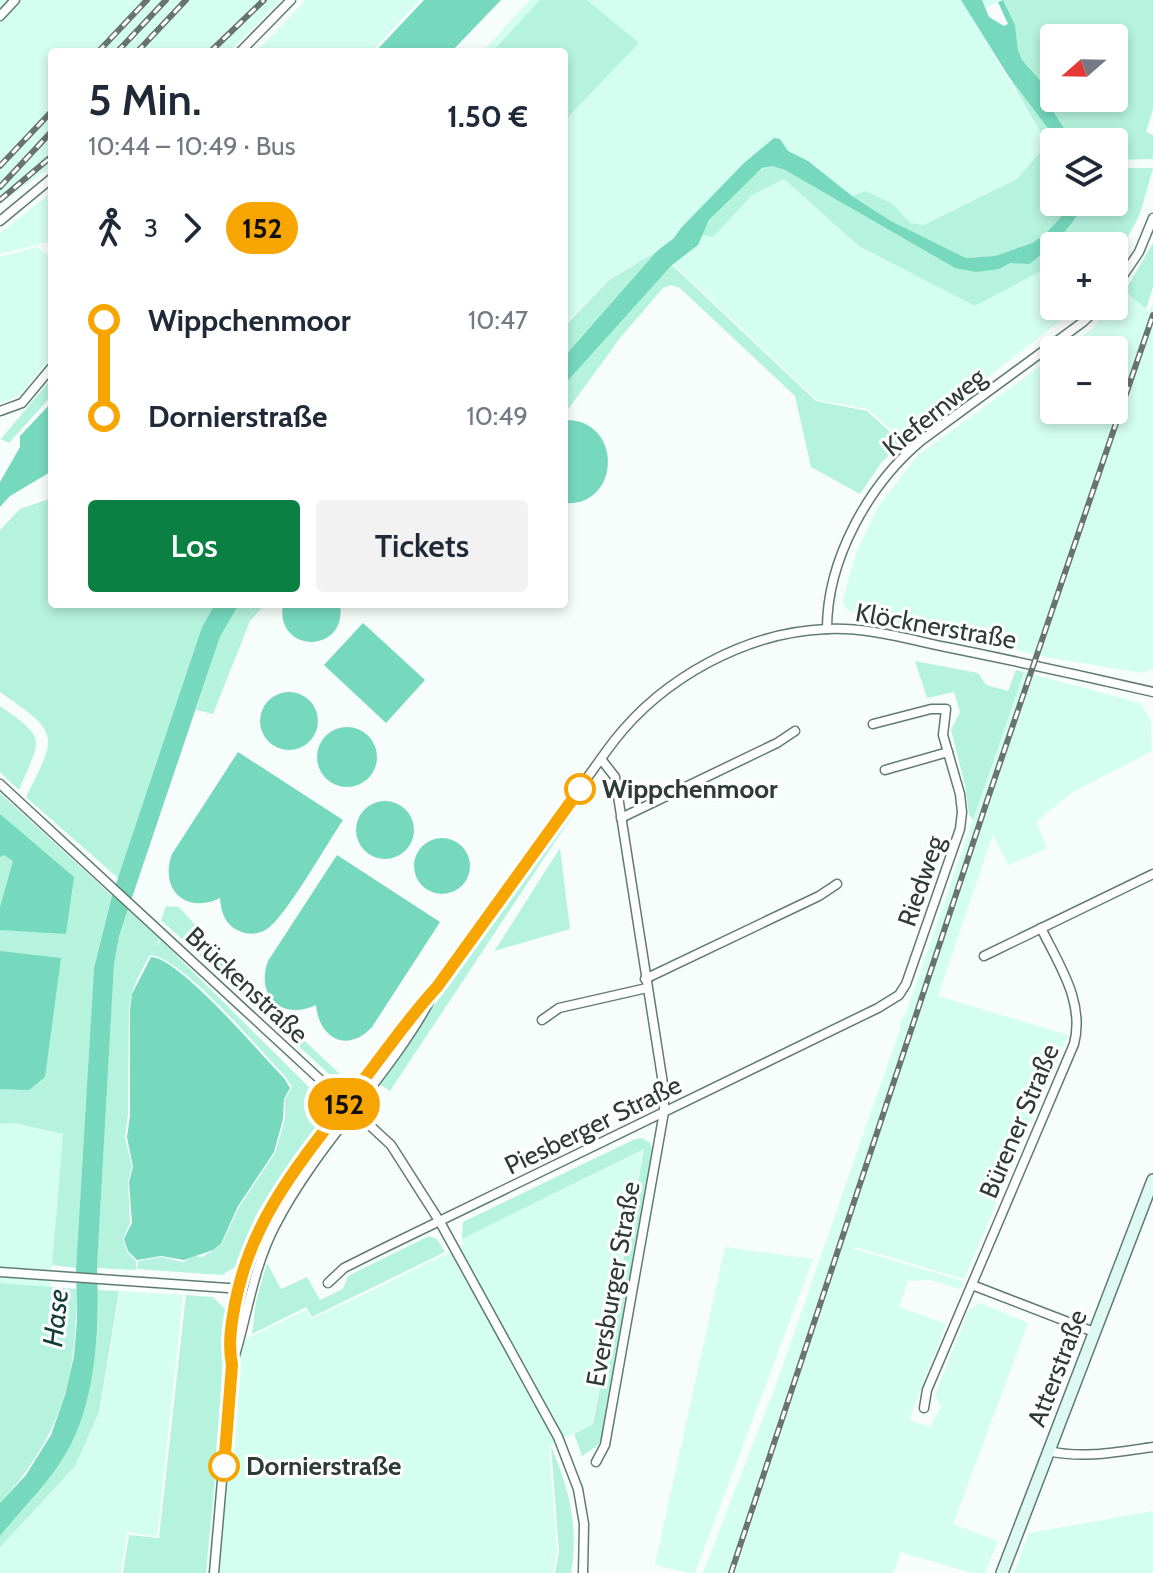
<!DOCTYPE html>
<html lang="de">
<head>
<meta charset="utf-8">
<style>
  :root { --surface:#fff; --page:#f2f2f3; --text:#1f2937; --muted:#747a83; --accent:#0b8043 }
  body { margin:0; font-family:Cabin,sans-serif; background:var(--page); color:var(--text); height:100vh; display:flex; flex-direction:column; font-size:30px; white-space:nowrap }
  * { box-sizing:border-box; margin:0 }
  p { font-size:26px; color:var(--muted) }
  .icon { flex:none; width:44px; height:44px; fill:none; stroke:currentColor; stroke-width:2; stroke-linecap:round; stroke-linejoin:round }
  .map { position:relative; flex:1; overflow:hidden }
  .drawer { position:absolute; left:48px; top:48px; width:520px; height:560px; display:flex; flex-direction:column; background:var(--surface); border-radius:8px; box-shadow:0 4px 12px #0003 }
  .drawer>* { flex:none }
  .badge { padding:0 16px; border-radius:26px; font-size:28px; line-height:52px }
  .needle { width:52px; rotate:250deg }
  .controls { position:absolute; left:1040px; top:24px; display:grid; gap:16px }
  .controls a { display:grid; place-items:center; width:88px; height:88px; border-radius:8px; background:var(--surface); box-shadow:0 4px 12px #0003; font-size:40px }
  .map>.badge { position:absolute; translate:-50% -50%; box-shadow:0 0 0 4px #fff }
  .legs { display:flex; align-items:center; gap:12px; height:88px; padding:0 40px; font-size:26px }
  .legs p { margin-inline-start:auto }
  .headline { display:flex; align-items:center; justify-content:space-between; height:136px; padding:0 40px }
  h1 { font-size:44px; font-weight:600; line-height:60px }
  .primary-button { display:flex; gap:16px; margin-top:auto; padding:16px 40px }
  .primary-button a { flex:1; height:92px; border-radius:8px; background:var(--accent); color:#fff; font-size:32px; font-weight:600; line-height:92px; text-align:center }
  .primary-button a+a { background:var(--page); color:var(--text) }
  ul { padding:0 40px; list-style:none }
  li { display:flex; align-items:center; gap:28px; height:96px; font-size:30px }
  li i { display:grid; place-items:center; width:12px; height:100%; margin:0 10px; background:currentColor }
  li i::after { content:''; width:20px; height:20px; margin:-10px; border:6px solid; border-radius:50%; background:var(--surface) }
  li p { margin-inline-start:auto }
  li:first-child i { background:linear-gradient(#0000 50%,currentColor 0) }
  li:last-child i { background:linear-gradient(currentColor 50%,#0000 0) }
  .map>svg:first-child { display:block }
  .built { fill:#d4fef0 }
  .green { fill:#b5f3df; fill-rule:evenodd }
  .water { fill:#76d9bd }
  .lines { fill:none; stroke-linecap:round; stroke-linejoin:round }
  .street-casing { stroke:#5f7c73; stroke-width:11 }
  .secondary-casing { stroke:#5f7c73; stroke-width:14 }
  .street { stroke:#fff; stroke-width:8 }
  .secondary { stroke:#ddf9f1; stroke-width:11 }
  .rail-casing { stroke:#697471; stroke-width:6 }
  .rail { stroke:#fff; stroke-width:3; stroke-dasharray:9; stroke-linecap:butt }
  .line-1-casing { stroke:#fff; stroke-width:18 }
  .line-1 { stroke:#f7a500; stroke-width:12 }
  .stop-1-dot { fill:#fff; stroke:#f7a500; stroke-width:4 }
  .labels { text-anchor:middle; stroke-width:6; stroke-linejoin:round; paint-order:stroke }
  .street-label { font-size:26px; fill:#2e3b37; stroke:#fff }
  .stop-label { font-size:26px; font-weight:bold; fill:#2e3b37; stroke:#fff; text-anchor:start }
  .water-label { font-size:28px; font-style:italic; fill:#123f34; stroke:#fff }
</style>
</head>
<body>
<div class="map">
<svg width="1153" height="1573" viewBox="0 0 1153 1573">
  <rect width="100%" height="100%" fill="#f7fdfb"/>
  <g class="built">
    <path d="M0 0H281L229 52H52V166L0 204Z"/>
    <path d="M306 0H420L371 52H256Z"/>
    <path d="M530 0H1002L971 16 1047 144 1017 179 924 226 910 223 893 204 852 196 837 226 975 306 1054 264V306H1079L904 442 868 409 817 400 658 250 608 280 564 325V52H482Z"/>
    <path d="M52 192V241L0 254V233Z"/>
    <path d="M37 247 52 259V356L19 396 0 403V257Z"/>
    <path d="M1125 291 1149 312 1153 303V669L1142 673 1051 658 848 611 842 602 856 553 877 508 917 456 1054 356V410H1114V350H1063L1091 330Z"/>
    <path d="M1024 672 1140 703 1151 720 1152 751 1071 793 1036 822 1047 848 1008 865 993 834 938 996 1068 1035 964 1279 855 1247 854 1249 963 1281 960 1289 931 1280 908 1281 899 1307 946 1324 909 1420 930 1427 941 1406 935 1395 969 1310 980 1303 1028 1323 953 1524 998 1541 985 1573H971L901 1552 893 1573H703L777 1382 900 1029V1021L906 1013Z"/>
    <path d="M14 1123 63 1134 50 1287 0 1283V1124Z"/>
    <path d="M643 1150 592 1424 549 1446 557 1551 553 1573H208L225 1349 306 1310 311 1319 373 1290 464 1245 462 1239Z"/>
    <path d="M725 1247 813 1259 695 1573H690L655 1565Z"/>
    <path d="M120 1291 183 1295 157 1537 127 1532 121 1573H0V1549L75 1466 100 1413Z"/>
    <path d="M1153 1511V1573H1014L1029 1533Z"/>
  </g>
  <g class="green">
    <path d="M540 0H587L639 43 567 118 564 115V52H492Z"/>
    <path d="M1003 0H1153V109L1146 132 1153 135V159L1114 160V142H1073L1053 111 1051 100 1039 79 1022 60 1018 50 1015 25ZM1054 38H1114V98H1054Z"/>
    <path d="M1007 74 1058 142H1054V202H1068L1060 218 1045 234 1032 243 995 256 966 258 891 221 852 196 866 191 893 204 910 223 924 225 1017 179 1047 144Z"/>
    <path d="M772 166 785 170 955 268 1037 258 1080 209 1082 202H1114V168H1153L1140 214 1114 263V246H1054V264L975 306 859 246 784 179 752 195 713 237 701 235C713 213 747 171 772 166Z"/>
    <path d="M1153 243V287L1146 309 1125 291Z"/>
    <path d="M657 251 564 357V327L609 280Z"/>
    <path d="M672 265 816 401 867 411 902 443 881 463 860 494 811 467 795 396 680 288 671 285 663 288 620 338 569 408H564V385Z"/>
    <path d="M52 378V395L9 443 1 439Z"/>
    <path d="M52 498V604H215L202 627 119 879 26 797C58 733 60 734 0 692V530L20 509Z"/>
    <path d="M239 604H265L250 621 213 714 196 710 220 637Z"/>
    <path d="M915 661 978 673 986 685 1008 691 1016 670 1024 672 973 820 969 814 965 785 951 730 960 712 954 692 927 698Z"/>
    <path d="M0 706C48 740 41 737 19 790L0 772Z"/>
    <path d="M0 793 112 896 94 968 76 1268 52 1265 63 1134 14 1123 0 1124Z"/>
    <path d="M571 811 574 813 390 1091 379 1084Z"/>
    <path d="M560 848 570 929 494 951 497 947Z"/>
    <path d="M166 906 179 907 266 1004 343 1077 329 1074 161 920Z"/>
    <path d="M128 910 160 939 155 947 161 940 322 1100 323 1117 293 1157 257 1213 235 1267 222 1275 137 1269 138 1261 161 1257 183 1262 195 1256 203 1257 222 1244 239 1207 275 1153 285 1119V1099L292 1087 285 1076C258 1049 184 958 150 955 140 973 131 988 129 1009L128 1115 125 1137 132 1167 128 1182 130 1223 123 1239 127 1252 136 1261V1270L97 1268 114 965 119 935Z"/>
    <path d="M642 1138 650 1143 652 1151 602 1437 598 1445 582 1456 574 1434 593 1424 644 1149 462 1239 463 1222 633 1140Z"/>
    <path d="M429 1236 437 1239 445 1252 312 1317 306 1307 252 1334 256 1301 267 1263 281 1289 307 1277 320 1300 343 1289 348 1276Z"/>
    <path d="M0 1283 76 1289C78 1377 60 1437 0 1503Z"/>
    <path d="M98 1290 119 1291 99 1413 75 1466 0 1548V1536C20 1511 46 1486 63 1459 90 1415 100 1341 98 1290Z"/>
    <path d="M186 1295 213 1297 226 1310 217 1454 206 1573H123L129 1535 159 1538Z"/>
    <path d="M551 1446C569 1488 579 1528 571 1573H555L559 1552Z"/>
  </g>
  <g class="water">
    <path d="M424 0H501L451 52H375Z"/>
    <path d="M961 0H982L989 17 1004 26 1008 24 998 2 1003 0 1015 25 1018 50 1022 60 1039 79 1051 100 1053 111 1073 142H1058L1007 74Z"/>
    <path d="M774 138 780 139 788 151 808 161 852 196 891 221 966 258 995 256 1032 243 1045 234 1060 218 1068 202H1082C1078 223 1046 252 1029 264L1010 263 999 269 976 272 955 268 785 170 772 166 762 168 709 220 698 245 672 265 564 385V357L657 251 674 238 681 228 744 163Z"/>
    <path d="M52 402V471L10 496 0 507V482L20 447V436Z"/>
    <path d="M564 420C624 418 621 508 564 503Z"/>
    <path d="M215 604H239L220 637 119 936 114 965 97 1268C100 1329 96 1408 62 1460 45 1487 20 1511 0 1536V1503L26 1475 51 1435 65 1395 74 1356 77 1321 76 1268 94 968 112 896 202 627Z"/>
    <path d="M283 604H340C348 655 274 654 283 604Z"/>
    <path d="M363 623 425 680 386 723 324 665Z"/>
    <circle cx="289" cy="721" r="29"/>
    <circle cx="347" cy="757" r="30"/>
    <path d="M238 752 343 820C328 842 285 918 267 929 258 935 246 935 237 930 224 923 221 911 220 898 186 915 159 889 172 854Z"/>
    <circle cx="385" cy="830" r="29"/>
    <path d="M0 814 74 877 66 934 0 930V907L13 861 4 855 0 857Z"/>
    <circle cx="442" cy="866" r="28"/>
    <path d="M337 855 440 922 372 1027C347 1054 319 1038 316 1005 283 1021 255 997 268 961Z"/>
    <path d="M0 951 61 958 45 1077 29 1090 0 1089Z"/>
    <path d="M151 957C180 958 259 1053 284 1078L290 1088 284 1099 283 1119 274 1152 238 1206 221 1244 213 1250 184 1260 161 1256 137 1260 128 1251 124 1239 132 1223 129 1182 133 1167 127 1137 130 1116V1009L132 994Z"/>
  </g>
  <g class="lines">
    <defs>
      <g id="street">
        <path d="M0 16 15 0"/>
        <path d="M240 52 291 0"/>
        <path d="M0 221 52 178"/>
        <path d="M1114 289 1139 252 1153 218"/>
        <path d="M0 411 22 403 52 367"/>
        <path d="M827 629C827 559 869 484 922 440L1083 322 1100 306"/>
        <path d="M885 770 948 752"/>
        <path d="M0 784 391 1145 440 1222 558 1437 578 1489 584 1524 583 1573"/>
        <path d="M621 818 777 743 795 731"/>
        <path d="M984 956 1153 874"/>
        <path d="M645 979 819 896 837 884"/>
        <path d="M542 1020 559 1008 647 988"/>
        <path d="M0 1272 242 1289"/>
        <path d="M328 1283 344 1268 384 1248 878 1008 899 995 906 984 960 829 962 812 960 794 943 735 946 709H931L873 724"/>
        <path d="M972 1285 1094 1332"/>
        <path d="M232 1365C228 1344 231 1325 235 1304 252 1217 308 1150 362 1083 380 1060 396 1036 413 1013 490 931 546 831 614 741 663 678 746 632 827 629 867 627 907 639 946 647 1015 661 1084 676 1153 692"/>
        <path d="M924 1408 927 1390 1074 1044C1085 1002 1059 965 1041 928"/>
        <path d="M1048 1451C1084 1459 1117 1452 1153 1447"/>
        <path d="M596 1462 605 1445 664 1112V1090L615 777 601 759"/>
        <path d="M214 1573 232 1365C247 1319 252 1270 275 1226 317 1143 389 1078 433 995"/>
      </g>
      <path id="secondary" d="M1002 1573 1153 1180"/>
    </defs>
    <use href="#street" class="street-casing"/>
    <use href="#secondary" class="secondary-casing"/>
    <use href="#street" class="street"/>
    <use href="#secondary" class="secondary"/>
    <defs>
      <g id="rail">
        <path d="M98 52 147 0"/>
        <path d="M117 52 166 0"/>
        <path d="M137 52 186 0"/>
        <path d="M210 52 264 0"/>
        <path d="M0 166 52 111"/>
        <path d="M0 187 52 131"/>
        <path d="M0 200 52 156"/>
        <path d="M731 1573 988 798 1153 315"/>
      </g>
    </defs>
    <use href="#rail" class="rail-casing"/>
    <use href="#rail" class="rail"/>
  </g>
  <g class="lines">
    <defs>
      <path id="line-1" d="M224 1466 232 1365C228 1345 231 1325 235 1304 252 1212 310 1151 365 1078 389 1047 410 1016 437 987L580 789"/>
    </defs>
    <use href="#line-1" class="line-1-casing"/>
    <use href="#line-1" class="line-1"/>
  </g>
  <g class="stop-1-dot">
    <circle cx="580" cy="789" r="14"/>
    <circle cx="224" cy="1466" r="14"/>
  </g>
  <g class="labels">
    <g class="street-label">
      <text transform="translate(934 412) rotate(-39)" y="9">Kiefernweg</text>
      <text transform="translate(936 626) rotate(10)" y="9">Klöcknerstraße</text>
      <text transform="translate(921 881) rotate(-71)" y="9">Riedweg</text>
      <text transform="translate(247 985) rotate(43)" y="9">Brückenstraße</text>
      <text transform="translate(1019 1121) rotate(-67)" y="9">Bürener Straße</text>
      <text transform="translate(593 1125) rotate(-26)" y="9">Piesberger Straße</text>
      <text transform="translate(613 1284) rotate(-80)" y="9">Eversburger Straße</text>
      <text transform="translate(1057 1368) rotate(-69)" y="9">Atterstraße</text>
    </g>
    <g class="stop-label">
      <text x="602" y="798">Wippchenmoor</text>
      <text x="246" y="1475">Dornierstraße</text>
    </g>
    <g class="water-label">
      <text transform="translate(55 1318) rotate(-84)" y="10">Hase</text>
    </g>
  </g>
</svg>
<div class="controls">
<a><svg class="needle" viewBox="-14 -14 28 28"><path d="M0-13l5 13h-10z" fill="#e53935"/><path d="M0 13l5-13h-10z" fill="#747a83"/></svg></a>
<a><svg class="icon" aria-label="layers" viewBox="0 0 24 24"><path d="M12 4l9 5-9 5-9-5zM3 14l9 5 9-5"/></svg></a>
<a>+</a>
<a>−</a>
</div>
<b class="badge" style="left:344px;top:1104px;background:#f7a500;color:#111">152</b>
<section class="drawer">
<div class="headline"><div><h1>5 Min.</h1><p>10:44 – 10:49 · Bus</p></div><b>1.50 €</b></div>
<div class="legs"><svg class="icon" aria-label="walk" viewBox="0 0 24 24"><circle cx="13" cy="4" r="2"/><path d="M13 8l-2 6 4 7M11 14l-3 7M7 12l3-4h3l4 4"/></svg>3<svg class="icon" aria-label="forward" viewBox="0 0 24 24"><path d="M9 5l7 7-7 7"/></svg><b class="badge" style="background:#f7a500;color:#111">152</b></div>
<ul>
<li><i style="color:#f7a500"></i><b>Wippchenmoor</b><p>10:47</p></li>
<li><i style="color:#f7a500"></i><b>Dornierstraße</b><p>10:49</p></li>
</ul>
<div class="primary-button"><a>Los</a><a>Tickets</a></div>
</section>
</div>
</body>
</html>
